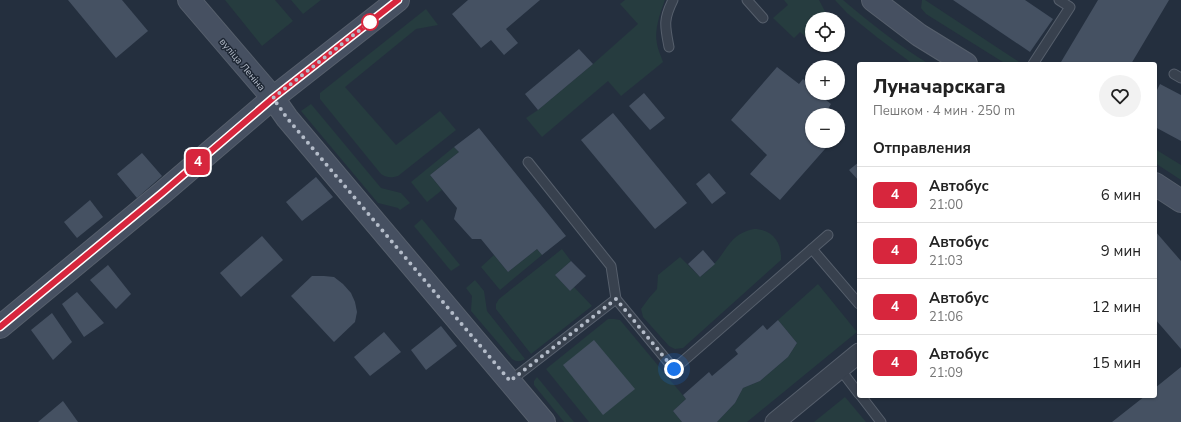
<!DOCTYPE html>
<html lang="ru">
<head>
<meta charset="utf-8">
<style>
  :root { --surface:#fff; --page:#f2f2f2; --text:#222; --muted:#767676; --line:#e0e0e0 }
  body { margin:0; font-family:"Nunito Sans",sans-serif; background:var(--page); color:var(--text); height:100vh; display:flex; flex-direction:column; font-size:15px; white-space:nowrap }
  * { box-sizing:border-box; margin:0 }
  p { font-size:13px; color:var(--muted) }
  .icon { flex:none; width:22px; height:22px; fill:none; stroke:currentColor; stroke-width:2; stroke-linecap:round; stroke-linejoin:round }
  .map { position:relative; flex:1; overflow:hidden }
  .details { position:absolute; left:857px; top:62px; width:300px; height:336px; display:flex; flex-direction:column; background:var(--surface); border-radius:4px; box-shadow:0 1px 3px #0004 }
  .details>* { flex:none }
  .badge { padding:0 8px; border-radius:6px; font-size:14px; line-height:26px }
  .fabs { position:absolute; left:805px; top:12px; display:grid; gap:8px }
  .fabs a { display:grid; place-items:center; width:40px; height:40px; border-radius:50%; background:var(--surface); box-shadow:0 1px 3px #0004; font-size:20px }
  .you { position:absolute; width:20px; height:20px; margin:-10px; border:3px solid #fff; border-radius:50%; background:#1a73e8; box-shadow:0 0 0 6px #1a73e833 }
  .map>.badge { position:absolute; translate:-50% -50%; box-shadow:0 0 0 2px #fff }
  h2 { padding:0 16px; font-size:15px; line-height:36px }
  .round { display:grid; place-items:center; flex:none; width:42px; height:42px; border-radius:21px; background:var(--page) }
  .summary { display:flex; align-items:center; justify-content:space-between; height:68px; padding:0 16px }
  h1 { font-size:19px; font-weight:800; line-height:30px }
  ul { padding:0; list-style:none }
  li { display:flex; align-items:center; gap:12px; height:56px; padding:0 16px; border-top:1px solid var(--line) }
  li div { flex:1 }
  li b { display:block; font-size:15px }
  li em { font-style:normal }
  li .badge { min-width:44px; font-weight:700; text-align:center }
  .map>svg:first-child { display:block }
  .green { fill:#263c3f }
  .building { fill:#455162 }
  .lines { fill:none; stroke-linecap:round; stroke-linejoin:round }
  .lane-casing { stroke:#565f6c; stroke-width:11 }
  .street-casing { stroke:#565f6c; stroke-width:21 }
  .secondary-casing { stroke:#565f6c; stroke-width:24 }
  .lane { stroke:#38414e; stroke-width:9 }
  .street { stroke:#38414e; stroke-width:19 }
  .secondary { stroke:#465061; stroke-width:22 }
  .line-casing { stroke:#fff; stroke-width:9 }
  .line { stroke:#d7263d; stroke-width:6 }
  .walk { stroke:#b4bcc9; stroke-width:4; stroke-dasharray:0 7.2 }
  .stop-dot { fill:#fff; stroke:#d7263d; stroke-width:2 }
  .labels { text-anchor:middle; stroke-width:3; stroke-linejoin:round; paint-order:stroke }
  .street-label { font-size:10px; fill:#b4bcc9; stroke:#1d2633 }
</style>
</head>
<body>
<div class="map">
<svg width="1181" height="422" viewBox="0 0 1181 422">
  <rect width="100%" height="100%" fill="#242f3e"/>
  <g class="green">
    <path d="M225 0H275L293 21 262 46Z"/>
    <path d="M291 0H321L303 14Z"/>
    <path d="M625 0H665C660 13 654 30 657 44 658 50 661 56 663 62L621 96 608 81 542 137 526 118 538 110 593 64 638 24 620 4Z"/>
    <path d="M784 0H819L829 19H812V42L800 32 794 38 773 18 788 5Z"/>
    <path d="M835 0H843C870 23 898 45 929 64H913L878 38 847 13Z"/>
    <path d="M922 0H925L1022 64H1006L926 14 921 8Z"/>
    <path d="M426 9 438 25 416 29 345 87 396 145 440 111 456 130 398 176C391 178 387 178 381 174L320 99V93Z"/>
    <path d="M311 104 381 188 401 193 410 203 400 210 398 208 378 203 301 111Z"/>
    <path d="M454 147 459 152 430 175 442 190 427 202 411 182Z"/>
    <path d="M1155 149 1181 165V180L1155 163Z"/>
    <path d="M422 219 460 265 451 271 414 226Z"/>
    <path d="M754 229C772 229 782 242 781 260L683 348 675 349 669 346 643 317 641 309 649 298 657 289 658 275 680 257 700 277C705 273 710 269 714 264 729 248 730 234 754 229Z"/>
    <path d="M537 249 542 255 500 290 481 267 494 255 508 272Z"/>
    <path d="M562 249 571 261 555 275 570 291 574 287 592 306 531 354 496 309V304L499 299Z"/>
    <path d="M475 280 484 291 487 311 525 359C520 362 517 362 512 359L471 311 472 296 466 288Z"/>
    <path d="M818 284 857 332 747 422H717L735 403 743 388 760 381 788 357 797 343 778 320Z"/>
    <path d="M608 319H614L620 320 686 399 673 411 682 422H589L546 369Z"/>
    <path d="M537 377 574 422H564L534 385V381Z"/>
    <path d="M845 397 866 422H814Z"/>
  </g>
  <g class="building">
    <path d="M68 0H122L148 31 116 58Z"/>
    <path d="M468 0H540L506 29 518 43 504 55 491 40 481 48 452 14Z"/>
    <path d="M953 0H1025L1053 19 1030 52Z"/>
    <path d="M1098 0H1169L1131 64H1065L1061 62Z"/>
    <path d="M579 49 593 64 538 110 525 94Z"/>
    <path d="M777 67 799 84 803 79 810 85 812 86V93H825L826 100 831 104 828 109 835 115H812V141H832L780 200 750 174 767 155 731 120Z"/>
    <path d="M1160 84 1181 95V141L1155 127V94Z"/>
    <path d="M644 93 665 118 650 130 629 106Z"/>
    <path d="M613 113 687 203 655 229 581 140Z"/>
    <path d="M838 118 846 125 838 134Z"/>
    <path d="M479 128 566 236 542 255 537 249 508 272 481 239H472L454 219 457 208 430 175 459 152 454 147Z"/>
    <path d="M142 153 162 176 137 198 117 174Z"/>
    <path d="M859 162V181L849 170Z"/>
    <path d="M709 173 726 193 712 204 696 184Z"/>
    <path d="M316 177 333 197 302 221 286 202Z"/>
    <path d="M90 200 103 217 77 238 64 222Z"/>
    <path d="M1155 231 1181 261V349L1155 319Z"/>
    <path d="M262 236 283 260 241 297 220 273Z"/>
    <path d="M703 250 715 264 700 277 688 264Z"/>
    <path d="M571 261 586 276 570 291 555 275Z"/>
    <path d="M108 265 131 294 116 309 90 280Z"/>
    <path d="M312 276H324L334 277 343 284 351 293 355 302 357 312 355 322 334 342 291 296Z"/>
    <path d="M77 292 104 323 84 337 62 304Z"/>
    <path d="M52 313 72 342 53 360 31 330Z"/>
    <path d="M778 320 797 343 788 357 760 381 743 388 735 403 717 422H682L673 411 686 399 683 395 709 372 712 376 738 354 735 350 763 325 767 330Z"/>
    <path d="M441 326 457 346 426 370 411 350Z"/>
    <path d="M384 332 401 352 370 376 354 357Z"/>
    <path d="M594 340 635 389 603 415 563 365Z"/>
    <path d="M1181 367V422H1112L1145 396H1155V388Z"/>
    <path d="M63 401 78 422H38Z"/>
  </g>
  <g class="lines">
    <defs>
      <g id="lane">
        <path d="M747 0 763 18"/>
        <path d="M669 47C665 26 663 20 673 0"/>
        <path d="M1033 64 1070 7 1059 0"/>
        <path d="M1174 74 1181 78"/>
        <path d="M528 162 611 266 616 299"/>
        <path d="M812 249 859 304"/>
        <path d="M840 369 859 394"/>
        <path d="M510 381 616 299 674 369 828 235"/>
        <path d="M861 396 881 422"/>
      </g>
      <path id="street" d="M775 422 859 353"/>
      <g id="secondary">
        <path d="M189 0 273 98 287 118 544 422"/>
        <path d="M873 0 919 35 966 64"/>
        <path d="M1155 184 1181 201"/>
        <path d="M0 327 162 193 273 98 398 0"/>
      </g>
    </defs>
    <use href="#lane" class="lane-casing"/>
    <use href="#street" class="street-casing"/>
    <use href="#secondary" class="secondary-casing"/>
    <use href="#lane" class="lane"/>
    <use href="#street" class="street"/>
    <use href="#secondary" class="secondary"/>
  </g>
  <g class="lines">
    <defs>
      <path id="line" d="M0 327 162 193 273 98 398 0"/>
    </defs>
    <use href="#line" class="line-casing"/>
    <use href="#line" class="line"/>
    <path class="walk" d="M370 22 273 98 287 118 510 381 616 299 674 369"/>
  </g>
  <circle class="stop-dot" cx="370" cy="22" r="8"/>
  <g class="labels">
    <g class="street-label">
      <text transform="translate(243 64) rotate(50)" y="4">вуліца Леніна</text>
    </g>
  </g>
</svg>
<div class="fabs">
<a><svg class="icon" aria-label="locate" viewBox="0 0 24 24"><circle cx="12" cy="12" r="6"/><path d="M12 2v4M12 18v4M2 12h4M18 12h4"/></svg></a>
<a>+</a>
<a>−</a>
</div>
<div class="you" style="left:674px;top:369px"></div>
<b class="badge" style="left:198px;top:162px;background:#d7263d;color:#fff">4</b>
<section class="details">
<div class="summary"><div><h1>Луначарскага</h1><p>Пешком · 4 мин · 250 m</p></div><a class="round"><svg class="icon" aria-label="heart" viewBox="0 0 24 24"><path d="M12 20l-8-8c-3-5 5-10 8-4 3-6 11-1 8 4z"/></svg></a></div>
<h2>Отправления</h2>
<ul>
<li><span class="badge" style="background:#d7263d;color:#fff">4</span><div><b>Автобус</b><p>21:00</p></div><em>6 мин</em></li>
<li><span class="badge" style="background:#d7263d;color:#fff">4</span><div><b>Автобус</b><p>21:03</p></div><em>9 мин</em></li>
<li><span class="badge" style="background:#d7263d;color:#fff">4</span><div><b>Автобус</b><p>21:06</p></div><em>12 мин</em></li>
<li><span class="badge" style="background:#d7263d;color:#fff">4</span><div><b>Автобус</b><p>21:09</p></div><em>15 мин</em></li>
</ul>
</section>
</div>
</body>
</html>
